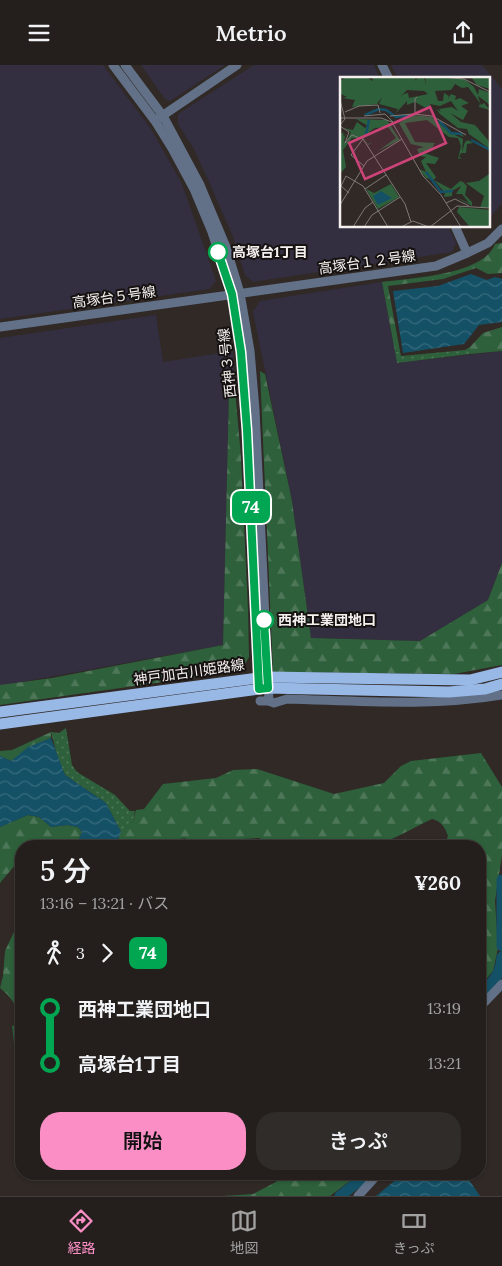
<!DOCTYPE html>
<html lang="ja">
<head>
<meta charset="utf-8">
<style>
  :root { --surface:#241f1c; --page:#302c29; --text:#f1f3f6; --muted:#a3a2a3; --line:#413d3b; --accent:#fb8fc5 }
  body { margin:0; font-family:Lora,"Noto Sans JP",serif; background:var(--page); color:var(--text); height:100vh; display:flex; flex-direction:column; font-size:19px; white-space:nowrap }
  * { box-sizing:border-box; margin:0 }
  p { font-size:16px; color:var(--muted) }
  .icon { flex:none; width:28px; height:28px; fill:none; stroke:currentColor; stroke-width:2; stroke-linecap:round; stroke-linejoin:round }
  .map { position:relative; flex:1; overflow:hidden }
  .panel { position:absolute; left:15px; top:775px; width:471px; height:340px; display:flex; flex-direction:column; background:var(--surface); border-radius:20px; box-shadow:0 1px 4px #0004,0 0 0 1px var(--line) }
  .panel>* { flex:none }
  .badge { padding:0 10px; border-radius:8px; font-size:18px; line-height:32px }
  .map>.badge { position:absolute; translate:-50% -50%; box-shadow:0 0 0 2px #fff }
  .legs { display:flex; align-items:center; gap:8px; height:55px; padding:0 25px; font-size:16px }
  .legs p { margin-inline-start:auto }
  .overview { display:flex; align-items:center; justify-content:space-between; height:85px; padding:0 25px }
  h1 { font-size:28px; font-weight:600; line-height:38px }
  .primary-button { display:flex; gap:10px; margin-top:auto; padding:10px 25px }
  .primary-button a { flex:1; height:58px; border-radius:20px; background:var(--accent); color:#111; font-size:20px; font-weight:600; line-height:58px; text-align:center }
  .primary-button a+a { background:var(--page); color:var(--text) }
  ul { padding:0 25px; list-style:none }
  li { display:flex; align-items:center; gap:18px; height:55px; font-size:19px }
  li i { display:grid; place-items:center; width:8px; height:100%; margin:0 6px; background:currentColor }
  li i::after { content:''; width:12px; height:12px; margin:-6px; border:4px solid; border-radius:50%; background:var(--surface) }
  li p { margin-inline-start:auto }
  li:first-child i { background:linear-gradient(#0000 50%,currentColor 0) }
  li:last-child i { background:linear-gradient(currentColor 50%,#0000 0) }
  header { display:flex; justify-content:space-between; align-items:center; height:65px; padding:0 25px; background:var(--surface); font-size:22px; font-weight:600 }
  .tabs { display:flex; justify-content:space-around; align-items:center; height:70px; border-top:1px solid var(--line); background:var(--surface); font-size:14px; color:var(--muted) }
  .tabs a { display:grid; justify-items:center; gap:2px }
  .tabs .on { color:var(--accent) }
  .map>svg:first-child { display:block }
  .industrial { fill:#332f40 }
  .grass { fill:url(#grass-dots) }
  .forest { fill:url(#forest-firs) }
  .water { fill:url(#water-waves) }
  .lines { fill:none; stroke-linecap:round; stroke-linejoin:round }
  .river { stroke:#145167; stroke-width:11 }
  .minor { stroke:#627187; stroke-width:9 }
  .major { stroke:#98b8e5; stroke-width:11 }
  .line-1-casing { stroke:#fff; stroke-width:11 }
  .line-1 { stroke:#00a651; stroke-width:8 }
  .stop-1-dot { fill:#fff; stroke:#00a651; stroke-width:2.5 }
  .labels { text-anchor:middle; stroke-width:4; stroke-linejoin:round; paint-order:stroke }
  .stop-label { font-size:14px; font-weight:bold; fill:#f5f0ee; stroke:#161211; text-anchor:start }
  .street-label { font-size:14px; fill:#f5f0ee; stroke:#161211 }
  .inset-river { fill:none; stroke:#145167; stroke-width:2.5 }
  .inset-road { fill:none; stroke:#7f7976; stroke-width:1 }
  .view { fill:#cc4378; fill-opacity:0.15; stroke:#cc4378; stroke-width:2.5 }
  .inset-edge { fill:none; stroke:#f5f0ee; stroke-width:2.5 }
</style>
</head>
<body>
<header><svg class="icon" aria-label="menu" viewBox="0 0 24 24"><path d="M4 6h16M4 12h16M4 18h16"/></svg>Metrio<svg class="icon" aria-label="share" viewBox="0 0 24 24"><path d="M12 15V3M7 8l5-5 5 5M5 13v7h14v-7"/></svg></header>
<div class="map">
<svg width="502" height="1131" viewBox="0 0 502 1131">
  <defs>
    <pattern id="grass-dots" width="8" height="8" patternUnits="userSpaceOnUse" patternTransform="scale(1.25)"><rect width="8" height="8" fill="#2e603b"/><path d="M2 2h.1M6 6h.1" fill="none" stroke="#4d7758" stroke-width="1.8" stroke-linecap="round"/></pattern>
    <pattern id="forest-firs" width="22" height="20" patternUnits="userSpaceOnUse" patternTransform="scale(1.25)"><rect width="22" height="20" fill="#2e603b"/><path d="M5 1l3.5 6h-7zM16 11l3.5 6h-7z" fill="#4d7758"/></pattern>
    <pattern id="water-waves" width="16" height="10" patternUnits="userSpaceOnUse" patternTransform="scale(1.25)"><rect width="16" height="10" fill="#145167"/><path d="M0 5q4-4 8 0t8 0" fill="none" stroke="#376a7d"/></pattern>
  </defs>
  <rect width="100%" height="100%" fill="#302926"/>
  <g class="industrial">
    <path d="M0 0H103L151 64 182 119 216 216 209 224 0 254Z"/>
    <path d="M141 0H225L170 36 165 34Z"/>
    <path d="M254 0H374L380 14H341V161H448L456 178 452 187 253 217 245 210 233 172 210 119 194 84 178 59V49Z"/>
    <path d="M391 0H482L502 24V138L488 155V14H398Z"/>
    <path d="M382 217 397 298 502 286V498L488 535 420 576 311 573 292 436 253 247 260 236Z"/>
    <path d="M156 250 163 297 233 286 235 325 229 326 223 580 0 621V273Z"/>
  </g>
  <g class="grass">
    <path d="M470 282V289L397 298 395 287 400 286 401 291 465 285Z"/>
    <path d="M66 663 72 700 77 707 115 730 130 746H135L133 756 121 767 106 738 65 710 57 690 51 667 59 668Z"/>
  </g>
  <g class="forest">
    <path d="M502 178V208L488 209 476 203 443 214 388 221 400 286 395 287 382 217C411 213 484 210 495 179Z"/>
    <path d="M502 262V286L470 289V282L483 268Z"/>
    <path d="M260 306 265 309 292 436 311 573 420 576 488 535 502 498V600L454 609 273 607Z"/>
    <path d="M235 325 241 392 248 545 249 592 241 606 0 640V620L52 613 223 580 229 326Z"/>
    <path d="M51 667V673C36 678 25 690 11 696L0 691V686L12 685Z"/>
    <path d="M481 688 502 722V790L495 836 498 883 493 906 487 913 480 914V781H444L448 771C445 762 441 756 432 754 405 766 383 785 352 778L348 781H274L259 773 242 774 230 781H189L185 773 177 775 171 781H114L119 774 118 768 133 756 136 745 144 744 163 719 216 713 233 705 257 704 334 729 384 718 401 701 411 696Z"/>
    <path d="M28 750 39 752 51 762 67 760 78 762 82 767 76 781H21V793L0 818V762Z"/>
    <path d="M21 852V991L14 978 12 961 19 959C18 941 13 934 0 923L3 911 5 886Z"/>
    <path d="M291 1109H359L330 1131H224L253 1129Z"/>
  </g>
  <g class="water">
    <path d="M471 209 487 215 495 212 502 214V257L479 260 464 279 403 288 393 226 438 221Z"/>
    <path d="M51 673 65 710 106 738 121 767 115 781H76L82 767 78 762 67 760 51 762 39 752 28 750 0 762V691L11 696 28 682Z"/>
    <path d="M403 1109H465L480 1131H376Z"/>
  </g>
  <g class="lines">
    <g class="river">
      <path d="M502 815V881"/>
      <path d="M480 928C494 917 500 910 502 892"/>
      <path d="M340 1131 368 1109"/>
    </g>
    <g class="minor">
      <path d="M113 0 155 56 173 85 194 124 212 167 232 229 241 287 246 346 259 619"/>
      <path d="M125 0 163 51 200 120 226 182 240 228 250 286 255 345 269 636"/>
      <path d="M382 0 389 14"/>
      <path d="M159 53 237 0"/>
      <path d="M467 188 488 178 502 164"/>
      <path d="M0 262 436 201 467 188 455 161"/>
      <path d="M260 636H269L274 638 287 634C359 636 431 642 502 630"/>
      <path d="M480 942 502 919"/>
      <path d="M358 1131 378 1109"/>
    </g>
    <g class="major">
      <path d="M0 647 266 612 470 615 502 607"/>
      <path d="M0 659 267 623 449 627 485 624 502 619"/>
    </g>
  </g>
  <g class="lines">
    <defs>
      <path id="line-1" d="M218 187 232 229 241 287 247 365 259 624 268 623 264 555"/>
    </defs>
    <use href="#line-1" class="line-1-casing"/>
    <use href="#line-1" class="line-1"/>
  </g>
  <g class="stop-1-dot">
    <circle cx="218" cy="187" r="9"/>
    <circle cx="264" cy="555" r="9"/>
  </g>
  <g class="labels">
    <g class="stop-label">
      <text x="232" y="192">高塚台1丁目</text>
      <text x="278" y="560">西神工業団地口</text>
    </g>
    <g class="street-label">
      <text transform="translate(367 197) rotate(-8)" y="5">高塚台１２号線</text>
      <text transform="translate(114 232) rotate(-8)" y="5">高塚台５号線</text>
      <text transform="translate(227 298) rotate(-96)" y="5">西神３号線</text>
      <text transform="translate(189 607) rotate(-8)" y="5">神戸加古川姫路線</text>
    </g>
  </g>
  <g transform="translate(340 12)">
    <rect width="150" height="150" fill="#302926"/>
    <path d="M119 130 150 133V150H130L117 135Z" fill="#2e603b"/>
    <path d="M6 0H26L33 4 32 0H76L75 4 78 0H84L86 8 85 0 124 2 134 10 138 18 139 12 150 16V28L138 19 141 28 144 26 150 33 139 30 140 26 128 10 122 11 115 7 111 13 95 14 98 24H103L104 16 109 19 108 22 111 17 116 19 115 23 120 21 129 26 121 29 128 34 123 43 110 36 121 45 135 48 148 63 150 72 129 57 127 52 118 51 100 37 96 32 101 35 99 32 112 30 118 34 111 24 100 29 90 27V31H86L75 25 67 28V24L55 37 58 32 39 27 42 20 37 27 12 30 15 23 2 21 7 20 1 17 0 4ZM67 13 84 14 88 17 69 21 68 16 64 17 60 20ZM131 0H150V12L137 8ZM73 38 92 40 110 56 122 57 124 60 119 58H115L123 62 122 75 125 65 128 63 133 66 127 67 126 76H121L119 80 122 81 118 82 121 69 118 61 109 60 87 43 65 46 75 65 95 66 91 73 81 75 99 81 95 87 86 86 96 100 94 103 111 112 120 104 123 105 127 109 125 118 132 125V129L116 120 129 126 122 117H116L121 109 112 114V119L104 120 105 116 94 103 86 101 79 92 86 95 81 84 86 80 80 79 77 72 84 70 71 67 59 46ZM16 42 47 43 60 63 38 74 56 61 48 50 35 51 29 55 30 59 26 54 24 62 28 67 33 65 28 68 23 61 13 58 22 62 12 61 3 73 6 90 0 97V58L3 55 4 60 6 56 4 64 6 66 11 55 3 51 13 53 17 45 25 51 28 49Z" fill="#2e603b" fill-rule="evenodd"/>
    <path d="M149 97 150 131H140L144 119 126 106 139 104ZM51 107 59 120 38 132 26 112 34 116Z" fill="#2e603b"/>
    <path d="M41 114 52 121 38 128 33 119Z" fill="#145167"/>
    <path class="inset-river" d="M25 38 39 32 46 33 56 40 72 38M99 44 111 56 122 57M26 58 29 43M131 63 150 73M86 95 101 115 113 114"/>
    <path class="inset-road" d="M101 0 124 2 150 15M0 23 5 42 0 48M5 35 19 29 38 28 40 36M75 37V22L77 20M24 39 45 37 55 47M50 39 73 37 92 39 126 58M0 41H41L52 45 83 99 101 118 121 150M0 49 9 55 5 66 12 58 23 62M24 89 11 78 23 62 65 127 71 145M25 112 46 98M9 116 1 109 6 99 23 109 48 150M106 126 115 122 129 129M0 128 27 84 62 62M13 150 25 131 33 125M24 150 32 138 60 120M61 150 73 144 89 150M90 150 117 129 150 131"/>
    <path class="view" d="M90 30 106 66 25 102 9 66Z"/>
    <rect width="150" height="150" class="inset-edge"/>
  </g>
</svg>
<b class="badge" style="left:251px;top:442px;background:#00a651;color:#fff">74</b>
<section class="panel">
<div class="overview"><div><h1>5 分</h1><p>13:16 – 13:21 · バス</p></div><b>¥260</b></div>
<div class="legs"><svg class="icon" aria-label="walk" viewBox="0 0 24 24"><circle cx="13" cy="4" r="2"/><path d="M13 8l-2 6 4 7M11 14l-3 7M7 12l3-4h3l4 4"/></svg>3<svg class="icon" aria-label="forward" viewBox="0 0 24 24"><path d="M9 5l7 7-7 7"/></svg><b class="badge" style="background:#00a651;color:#fff">74</b></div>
<ul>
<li><i style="color:#00a651"></i><b>西神工業団地口</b><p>13:19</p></li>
<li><i style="color:#00a651"></i><b>高塚台1丁目</b><p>13:21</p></li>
</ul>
<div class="primary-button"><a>開始</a><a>きっぷ</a></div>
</section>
</div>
<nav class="tabs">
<a class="on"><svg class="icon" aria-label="directions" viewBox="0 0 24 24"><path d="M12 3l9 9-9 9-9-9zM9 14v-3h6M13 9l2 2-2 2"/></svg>経路</a>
<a><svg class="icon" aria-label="map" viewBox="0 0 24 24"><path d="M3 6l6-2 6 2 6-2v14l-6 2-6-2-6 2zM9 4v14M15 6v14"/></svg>地図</a>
<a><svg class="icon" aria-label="tickets" viewBox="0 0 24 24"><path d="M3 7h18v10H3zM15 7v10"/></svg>きっぷ</a>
</nav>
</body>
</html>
